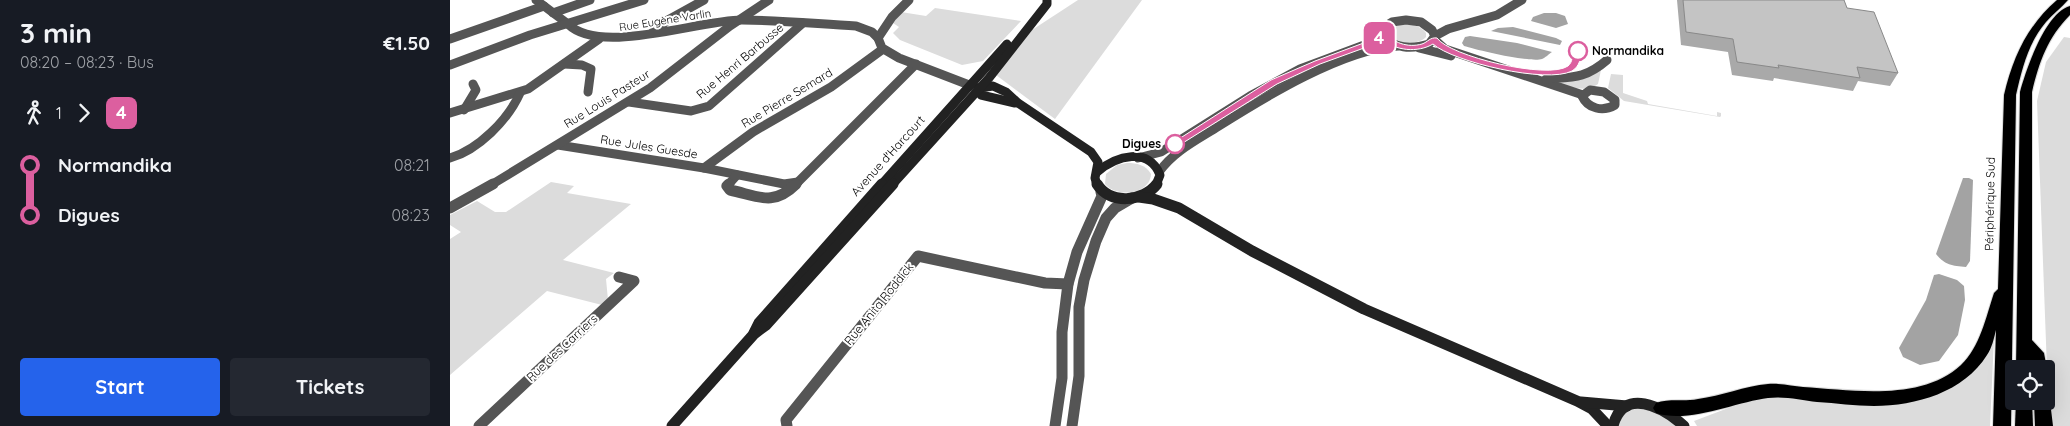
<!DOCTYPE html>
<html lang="en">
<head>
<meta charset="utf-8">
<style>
  :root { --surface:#171b24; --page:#242831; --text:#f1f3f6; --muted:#9ea1a6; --accent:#2563eb }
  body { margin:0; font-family:Quicksand,sans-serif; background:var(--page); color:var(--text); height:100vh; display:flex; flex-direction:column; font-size:19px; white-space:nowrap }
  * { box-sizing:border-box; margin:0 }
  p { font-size:16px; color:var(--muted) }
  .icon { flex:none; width:28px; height:28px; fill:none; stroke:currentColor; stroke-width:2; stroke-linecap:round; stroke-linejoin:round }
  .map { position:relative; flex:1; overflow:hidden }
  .details { display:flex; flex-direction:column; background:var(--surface); width:450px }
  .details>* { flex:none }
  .badge { padding:0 10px; border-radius:8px; font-size:18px; line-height:32px }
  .buttons { position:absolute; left:1555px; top:360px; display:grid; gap:10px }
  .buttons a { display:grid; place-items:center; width:50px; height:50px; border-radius:5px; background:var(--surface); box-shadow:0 5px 20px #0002; font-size:25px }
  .map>.badge { position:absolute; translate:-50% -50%; box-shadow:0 0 0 2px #fff }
  .legs { display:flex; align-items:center; gap:8px; height:55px; padding:0 20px; font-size:16px }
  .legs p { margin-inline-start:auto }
  .overview { display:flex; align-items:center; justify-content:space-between; height:85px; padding:0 20px }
  h1 { font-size:28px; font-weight:700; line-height:38px }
  .cta { display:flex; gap:10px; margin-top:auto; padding:10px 20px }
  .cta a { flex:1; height:58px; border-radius:5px; background:var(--accent); color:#fff; font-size:20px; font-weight:700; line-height:58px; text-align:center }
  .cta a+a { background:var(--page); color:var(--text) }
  ul { padding:0 20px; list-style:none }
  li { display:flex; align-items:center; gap:18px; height:50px; font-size:19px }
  li i { display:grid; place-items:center; width:8px; height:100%; margin:0 6px; background:currentColor }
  li i::after { content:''; width:12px; height:12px; margin:-6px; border:4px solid; border-radius:50%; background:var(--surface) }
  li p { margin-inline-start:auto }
  li:first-child i { background:linear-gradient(#0000 50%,currentColor 0) }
  li:last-child i { background:linear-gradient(currentColor 50%,#0000 0) }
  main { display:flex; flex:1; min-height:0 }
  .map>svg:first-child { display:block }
  .green { fill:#dcdcdc }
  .water { fill:#a3a3a3 }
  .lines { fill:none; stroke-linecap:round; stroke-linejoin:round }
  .trunk-casing { stroke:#dbdbdb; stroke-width:2 }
  .minor-far1 { stroke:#555; stroke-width:9 }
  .minor { stroke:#555; stroke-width:11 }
  .tertiary-far1 { stroke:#555; stroke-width:9 }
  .tertiary { stroke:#555; stroke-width:11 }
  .secondary-far1 { stroke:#222; stroke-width:9 }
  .secondary { stroke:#222; stroke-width:11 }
  .trunk { fill:#000; fill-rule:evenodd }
  .wall { fill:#a9a9a9 }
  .building { fill:#c4c4c4; stroke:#898989 }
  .line-1 { fill:#dc5f9f; stroke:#fff }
  .stop-1-dot { fill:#fff; stroke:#dc5f9f; stroke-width:2.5 }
  .labels { text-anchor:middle; stroke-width:4; stroke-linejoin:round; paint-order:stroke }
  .far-street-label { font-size:11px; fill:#000; stroke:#fff }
  .stop-label { font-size:12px; font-weight:bold; fill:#000; stroke:#fff; text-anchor:start }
  .street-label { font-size:12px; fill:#000; stroke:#fff }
</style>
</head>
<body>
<main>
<section class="details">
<div class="overview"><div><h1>3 min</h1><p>08:20 – 08:23 · Bus</p></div><b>€1.50</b></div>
<div class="legs"><svg class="icon" aria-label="walk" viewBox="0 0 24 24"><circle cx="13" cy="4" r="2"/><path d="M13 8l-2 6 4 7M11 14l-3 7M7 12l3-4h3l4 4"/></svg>1<svg class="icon" aria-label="forward" viewBox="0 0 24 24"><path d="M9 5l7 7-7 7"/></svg><b class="badge" style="background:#dc5f9f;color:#fff">4</b></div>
<ul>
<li><i style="color:#dc5f9f"></i><b>Normandika</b><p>08:21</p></li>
<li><i style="color:#dc5f9f"></i><b>Digues</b><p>08:23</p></li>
</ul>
<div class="cta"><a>Start</a><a>Tickets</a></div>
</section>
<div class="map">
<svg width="1620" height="426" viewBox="0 0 1620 426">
  <rect width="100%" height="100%" fill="#fff"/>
  <g class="green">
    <path d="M628 0H692L605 119 546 75 582 30Z"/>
    <path d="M485 8 571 21 533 61 512 65 450 40 443 33 449 27 443 23 451 12 476 16Z"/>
    <path d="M952 24C961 24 970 25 976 33V37C967 46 943 46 939 32L942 28Z"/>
    <path d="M1614 37 1620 38V426H1601L1597 369 1587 101 1596 62Z"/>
    <path d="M1151 70 1148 84C1136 93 1122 87 1109 84V81Z"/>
    <path d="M1161 74 1173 75V93L1197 101 1198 104 1267 116V112L1271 113V116L1270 117 1174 101 1158 88Z"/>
    <path d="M677 163C687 163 696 165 701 174 700 195 666 198 655 184L656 174 667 165Z"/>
    <path d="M101 182 124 186 117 193 181 204 113 260 164 273 156 279 158 300 152 305 97 291 0 375V239L11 232 0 225V215L27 201 45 212H56Z"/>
    <path d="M1544 338 1540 426H1247L1244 421 1302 399 1324 395 1488 394Z"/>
    <path d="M1188 408 1208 411 1227 426H1169C1172 414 1176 411 1188 408Z"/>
  </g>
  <g class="water">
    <path d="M1094 13H1106L1115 16 1118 24 1106 28 1081 21 1083 17Z"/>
    <path d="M1063 27 1106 38 1112 41 1110 45 1041 31 1048 28Z"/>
    <path d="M1020 36 1067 43 1102 52C1099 54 1095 58 1092 59 1081 63 1027 50 1014 46L1012 43 1015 37Z"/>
    <path d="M1513 178H1519L1523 180 1520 261 1516 267C1502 266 1495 265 1486 254Z"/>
    <path d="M1489 274 1507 280 1514 286 1515 300 1508 335 1489 361 1470 365 1453 357 1449 348 1476 300 1484 275Z"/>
  </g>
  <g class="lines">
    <defs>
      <g id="trunk">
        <path d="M1607 0H1618C1611 8 1603 14 1596 22 1578 43 1572 69 1566 95L1561 426H1543L1546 330C1544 338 1542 348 1537 355 1514 392 1466 406 1424 406 1405 406 1386 403 1367 402 1352 400 1334 396 1318 398 1286 402 1238 424 1206 413L1203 408 1206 403C1219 398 1234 402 1248 399 1271 396 1295 386 1318 384 1329 383 1342 386 1353 387 1402 390 1471 402 1511 365 1530 347 1536 317 1544 293L1548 289 1554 95C1563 57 1577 26 1607 0Z"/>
        <path d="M1620 6V15C1598 37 1589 62 1582 92V340L1594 353 1597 369 1596 371V369H1566L1570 92C1576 70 1595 13 1620 6Z"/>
        <path d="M1596 395 1600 401 1603 426H1585L1584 401H1596Z"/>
        <path d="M1566 401H1582L1583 426H1565Z"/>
      </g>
    </defs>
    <use href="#trunk" class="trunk-casing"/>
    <g class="minor-far1">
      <path d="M86 0 118 24"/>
      <path d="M103 13 140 0"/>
      <path d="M202 33 218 20 254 0"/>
      <path d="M985 36 998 29 1047 15 1072 0"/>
      <path d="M428 38 442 17 459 0"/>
      <path d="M0 39 94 6"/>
      <path d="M984 39 995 49 1133 95"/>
      <path d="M969 48 1001 56"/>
      <path d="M114 64 132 65 141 69 138 92"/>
      <path d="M1096 79C1123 77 1135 79 1157 60"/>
      <path d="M1140 90 1154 92 1165 100V105C1153 112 1138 109 1132 96Z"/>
      <path d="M179 102 241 111 259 106 353 23"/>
      <path d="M14 110 26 90 23 84"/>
      <path d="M0 113 78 89 149 39"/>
      <path d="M108 145 254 168 334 184 348 182"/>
      <path d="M0 158C28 150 58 120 70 93"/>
      <path d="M688 158 711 152 800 96 850 69 925 41 934 27 942 22 956 20 971 22 982 30 985 36 979 44C963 49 942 50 933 33"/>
      <path d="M254 168 303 132 381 87 433 49"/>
      <path d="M709 172C724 151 747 140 769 126 815 97 893 49 948 46"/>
      <path d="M41 185 200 88 280 26 319 0"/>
      <path d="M278 185 287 175"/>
      <path d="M345 185 466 64"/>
    </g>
    <g class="minor">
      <path d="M279 184 277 186 280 190C308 196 323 207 346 184"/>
      <path d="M0 208 43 184"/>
      <path d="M29 426 184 281 169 277"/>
      <path d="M337 426 336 420 468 256 595 283 618 284"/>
    </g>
    <g class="tertiary-far1">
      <path d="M118 24C150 56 248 20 292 20 330 20 368 24 406 26L422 32 428 38 432 48 449 58 527 88"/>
      <path d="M0 65 80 35 194 0"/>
    </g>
    <g class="tertiary">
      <path d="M605 426 612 378V332L618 284 627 252 652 196 651 192"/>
      <path d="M622 426 629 376V307L634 280 646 241 656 218 665 208 682 198"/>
    </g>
    <g class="secondary-far1">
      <path d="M528 88 531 95 565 103"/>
      <path d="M529 88 543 86 556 92 568 103 641 152 648 162 645 178 647 185"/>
      <path d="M647 172C666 156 699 146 710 175L706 185"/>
      <path d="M431 185 557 44"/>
      <path d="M442 185 539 78 597 4V1"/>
    </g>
    <g class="secondary">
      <path d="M647 184C660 205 693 202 707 184"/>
      <path d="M689 197 703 199 729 208 802 251 914 309 1127 401 1142 409 1158 426"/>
      <path d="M304 333 309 323 432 184"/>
      <path d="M1131 402 1177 406"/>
      <path d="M222 426 304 334 316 325 443 184"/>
      <path d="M1163 426C1173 386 1213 407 1234 426"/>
    </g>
    <use href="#trunk" class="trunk"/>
  </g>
  <path class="wall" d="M1227 0H1394L1397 8 1448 73 1440 86 1408 81 1403 91 1324 78 1323 81 1282 75 1278 52 1231 45Z"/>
  <path class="building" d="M1233 0H1394L1397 8 1424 12 1448 73 1407 67 1410 78 1328 65 1329 68 1287 62 1283 39 1236 32Z"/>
  <path class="line-1" d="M930 31H935C942 43 958 48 972 44 978 42 980 37 987 38 999 56 1098 80 1118 66 1123 62 1122 55 1125 49L1132 51C1130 59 1130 66 1122 71 1097 84 1003 62 983 44 968 53 945 51 932 39L925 44 870 64 827 84 728 146 725 147 721 144 821 80 865 61 919 41 926 37Z"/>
  <g class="stop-1-dot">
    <circle cx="1128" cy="51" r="9"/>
    <circle cx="725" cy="144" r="9"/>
  </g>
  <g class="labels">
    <g class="far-street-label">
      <text transform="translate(215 20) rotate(-9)" y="4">Rue Eugène Varlin</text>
    </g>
    <g class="stop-label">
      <text x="1142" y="55">Normandika</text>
      <text x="711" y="148" text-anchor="end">Digues</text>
    </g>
    <g class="street-label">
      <text transform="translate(290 61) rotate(-40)" y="4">Rue Henri Barbusse</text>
      <text transform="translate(337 98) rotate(-31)" y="4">Rue Pierre Semard</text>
      <text transform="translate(157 99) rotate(-32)" y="4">Rue Louis Pasteur</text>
      <text transform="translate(199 147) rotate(9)" y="4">Rue Jules Guesde</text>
      <text transform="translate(438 156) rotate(-48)" y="4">Avenue d'Harcourt</text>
      <text transform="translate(1540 204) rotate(-89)" y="4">Périphérique Sud</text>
      <text transform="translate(429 304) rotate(-51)" y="4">Rue Anita Roddick</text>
      <text transform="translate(112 348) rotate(-43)" y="4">Rue des Carriers</text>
    </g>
  </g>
</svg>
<div class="buttons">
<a><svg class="icon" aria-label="locate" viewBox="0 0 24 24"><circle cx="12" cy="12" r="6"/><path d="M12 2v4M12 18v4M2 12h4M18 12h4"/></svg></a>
</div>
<b class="badge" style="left:929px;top:38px;background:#dc5f9f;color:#fff">4</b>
</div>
</main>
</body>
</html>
